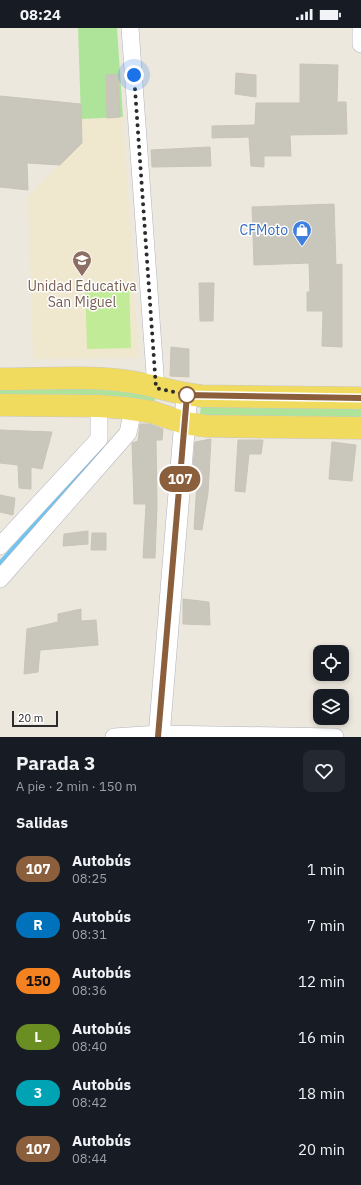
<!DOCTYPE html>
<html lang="es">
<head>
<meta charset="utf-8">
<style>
  :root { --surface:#171b24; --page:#242831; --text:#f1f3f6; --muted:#9ea1a6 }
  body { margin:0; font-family:"IBM Plex Sans",sans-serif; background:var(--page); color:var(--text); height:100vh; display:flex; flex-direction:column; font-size:15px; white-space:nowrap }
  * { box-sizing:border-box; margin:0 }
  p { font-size:13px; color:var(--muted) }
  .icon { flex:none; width:22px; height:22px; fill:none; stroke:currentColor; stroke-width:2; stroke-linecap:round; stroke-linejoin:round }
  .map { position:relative; height:709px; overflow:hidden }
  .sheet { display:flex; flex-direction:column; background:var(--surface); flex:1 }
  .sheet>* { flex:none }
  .badge { padding:0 8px; border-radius:13px; font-size:14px; line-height:26px }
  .controls { position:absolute; left:313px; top:617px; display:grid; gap:8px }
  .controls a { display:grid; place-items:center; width:36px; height:36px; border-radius:8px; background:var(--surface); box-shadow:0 2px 6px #0003; font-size:20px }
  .scale { position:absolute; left:12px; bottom:10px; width:46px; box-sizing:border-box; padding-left:4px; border:2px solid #2c2c2c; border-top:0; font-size:11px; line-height:14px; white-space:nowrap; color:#2c2c2c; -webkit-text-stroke:3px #fff; paint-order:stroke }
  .you { position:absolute; width:20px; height:20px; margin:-10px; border:3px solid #fff; border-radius:50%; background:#1a73e8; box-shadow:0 0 0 6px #1a73e833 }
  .map>.badge { position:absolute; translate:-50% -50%; box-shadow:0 0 0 2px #fff }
  h2 { padding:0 16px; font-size:15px; line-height:36px }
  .round { display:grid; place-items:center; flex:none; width:42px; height:42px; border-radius:8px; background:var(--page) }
  .overview { display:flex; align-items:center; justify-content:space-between; height:68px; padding:0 16px }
  h1 { font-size:19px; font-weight:700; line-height:30px }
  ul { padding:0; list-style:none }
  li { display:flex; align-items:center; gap:12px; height:56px; padding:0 16px }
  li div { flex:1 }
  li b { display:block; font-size:15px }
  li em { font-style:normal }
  li .badge { min-width:44px; font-weight:700; text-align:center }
  .status { display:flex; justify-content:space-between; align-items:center; height:28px; padding:0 20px; background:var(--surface); direction:ltr }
  .status svg { height:11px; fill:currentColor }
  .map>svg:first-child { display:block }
  .education { fill:#efe7ce }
  .green { fill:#aee49a }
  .pitch { fill:#c1eb96 }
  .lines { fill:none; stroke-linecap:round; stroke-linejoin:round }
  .stream { stroke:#71c4ef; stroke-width:4.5 }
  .building { fill:#c9c6bc; stroke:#c9c4b7 }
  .minor-casing { stroke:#b2b3bf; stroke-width:18 }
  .tertiary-casing { stroke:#b2b3bf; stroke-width:22 }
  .primary-casing { stroke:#c8c8c8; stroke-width:23 }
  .minor { stroke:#fff; stroke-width:17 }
  .tertiary { stroke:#fff; stroke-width:21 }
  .primary { stroke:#f1db5f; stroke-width:22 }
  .line-casing { stroke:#fff; stroke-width:9 }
  .line { stroke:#8b5e3c; stroke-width:6 }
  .walk { stroke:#2c2c2c; stroke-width:4; stroke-dasharray:0 7.2 }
  .stop-dot { fill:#fff; stroke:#8b5e3c; stroke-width:2 }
  .labels { text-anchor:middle; stroke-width:3; stroke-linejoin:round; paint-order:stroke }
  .shop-label { font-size:14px; fill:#366cbe; stroke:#fff; text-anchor:end }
  .education-label { font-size:14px; fill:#785e54; stroke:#fff }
</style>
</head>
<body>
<div class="status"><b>08:24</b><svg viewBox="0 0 49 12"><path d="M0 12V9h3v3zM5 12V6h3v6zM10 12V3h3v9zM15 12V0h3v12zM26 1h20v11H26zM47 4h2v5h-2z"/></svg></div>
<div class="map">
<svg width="361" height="709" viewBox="0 0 361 709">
  <rect width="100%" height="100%" fill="#ede8de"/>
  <path class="education" d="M123 89 139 330 33 331 28 168 82 115 81 91Z"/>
  <g class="green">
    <path d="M78 0H117L123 89 81 91Z"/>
    <path d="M0 358 95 359 156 367 154 377 0 367Z"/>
    <path d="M201 378 361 379V392L207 390 200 386Z"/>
  </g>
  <path class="pitch" d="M129 254 131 320 87 321 85 255Z"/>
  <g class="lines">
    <path class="stream" d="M0 535 103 421"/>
  </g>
  <g class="building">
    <path d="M300 36 338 37 337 74H346L347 106 290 107 291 128H264V139L251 138 249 109 212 110V98L255 97 256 75H300Z"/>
    <path d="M236 45 256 47V69L235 66Z"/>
    <path d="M118 46 120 89 107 90 106 47Z"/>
    <path d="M0 68 81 76 82 115 60 137 27 135 28 162 0 159Z"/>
    <path d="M210 119 211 138 152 139 151 122Z"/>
    <path d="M334 176 336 237 342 236V319L322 318 323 283H307V264H310L309 235 254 237 252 179Z"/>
    <path d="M199 255H214L213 293H200Z"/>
    <path d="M171 319 189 321V349L170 348Z"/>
    <path d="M140 396H150L163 401 162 412H156L157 479 155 530H143L146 476H134L132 415 138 413Z"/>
    <path d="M0 402 52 404 42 441 31 439V461L19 460 18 437 0 435Z"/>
    <path d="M211 411 208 465 202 502 194 501 198 439H193L195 414Z"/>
    <path d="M238 412H263L261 426H249L245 464 235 463Z"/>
    <path d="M332 414 356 417 352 453 329 451Z"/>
    <path d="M0 467 15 470 13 487 0 484Z"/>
    <path d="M88 503V516L63 518 64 506Z"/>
    <path d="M92 505H106V522H91Z"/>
    <path d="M183 571 209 574 210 597 183 596Z"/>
    <path d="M81 581V593L96 592 98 617 40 622 38 644 24 646 27 601 58 594V586Z"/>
  </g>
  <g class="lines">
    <defs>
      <g id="minor">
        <path d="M130 0 156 360"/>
        <path d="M361 0V16"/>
        <path d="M0 518 99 411V378"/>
        <path d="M0 551 128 405 133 381"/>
        <path d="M114 709 159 706 335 709"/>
      </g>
      <path id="tertiary" d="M159 709 187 367"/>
      <g id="primary">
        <path d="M0 351C44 351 90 347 133 354 156 358 178 366 202 368L361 370"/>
        <path d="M0 377 99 378 125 380 152 384 185 395 205 398 361 400"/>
      </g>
    </defs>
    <use href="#minor" class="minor-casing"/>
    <use href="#tertiary" class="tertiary-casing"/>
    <use href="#primary" class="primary-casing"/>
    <use href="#minor" class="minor"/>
    <use href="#tertiary" class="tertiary"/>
    <use href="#primary" class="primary"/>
  </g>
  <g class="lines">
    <defs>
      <path id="line" d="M158 709 187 367 361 370"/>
    </defs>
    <use href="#line" class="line-casing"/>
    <use href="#line" class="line"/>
    <path class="walk" d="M134 47 156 360 187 367"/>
  </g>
  <defs>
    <symbol id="shop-pin" viewBox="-11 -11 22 30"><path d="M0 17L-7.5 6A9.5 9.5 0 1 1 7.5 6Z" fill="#3f7fe0" stroke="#fff"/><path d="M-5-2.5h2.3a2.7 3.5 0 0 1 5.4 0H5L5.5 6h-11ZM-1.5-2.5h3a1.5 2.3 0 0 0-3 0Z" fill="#fff"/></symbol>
    <symbol id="school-pin" viewBox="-11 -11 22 30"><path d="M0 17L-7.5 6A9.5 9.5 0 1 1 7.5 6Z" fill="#8d6e63" stroke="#fff"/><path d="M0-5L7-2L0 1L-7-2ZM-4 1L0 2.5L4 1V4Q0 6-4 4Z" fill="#fff"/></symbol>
  </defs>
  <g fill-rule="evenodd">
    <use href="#shop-pin" x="291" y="191" width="22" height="30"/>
    <use href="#school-pin" x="71" y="221" width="22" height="30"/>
  </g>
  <circle class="stop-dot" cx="187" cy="367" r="8"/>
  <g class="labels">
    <g class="shop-label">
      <text x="288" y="207">CFMoto</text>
    </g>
    <g class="education-label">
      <text x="82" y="263">Unidad Educativa<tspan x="82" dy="16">San Miguel</tspan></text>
    </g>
  </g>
</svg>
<div class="controls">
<a><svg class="icon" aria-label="locate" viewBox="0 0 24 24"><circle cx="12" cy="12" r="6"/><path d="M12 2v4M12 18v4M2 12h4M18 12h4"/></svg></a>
<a><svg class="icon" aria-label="layers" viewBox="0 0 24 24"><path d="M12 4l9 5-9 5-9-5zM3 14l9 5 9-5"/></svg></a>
</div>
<div class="scale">20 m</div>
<div class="you" style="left:134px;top:47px"></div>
<b class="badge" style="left:180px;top:451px;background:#8b5e3c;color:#fff">107</b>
</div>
<section class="sheet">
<div class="overview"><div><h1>Parada 3</h1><p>A pie · 2 min · 150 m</p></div><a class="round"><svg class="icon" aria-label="heart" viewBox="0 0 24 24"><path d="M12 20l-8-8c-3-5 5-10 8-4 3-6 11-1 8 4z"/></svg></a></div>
<h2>Salidas</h2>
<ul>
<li><span class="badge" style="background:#8b5e3c;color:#fff">107</span><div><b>Autobús</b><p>08:25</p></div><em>1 min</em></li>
<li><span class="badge" style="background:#0072bc;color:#fff">R</span><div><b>Autobús</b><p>08:31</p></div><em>7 min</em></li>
<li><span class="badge" style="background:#f58220;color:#111">150</span><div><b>Autobús</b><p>08:36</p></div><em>12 min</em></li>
<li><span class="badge" style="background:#6b8e23;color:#fff">L</span><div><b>Autobús</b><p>08:40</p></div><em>16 min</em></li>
<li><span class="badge" style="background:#00a3b4;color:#fff">3</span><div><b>Autobús</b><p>08:42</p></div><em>18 min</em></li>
<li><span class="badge" style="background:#8b5e3c;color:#fff">107</span><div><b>Autobús</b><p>08:44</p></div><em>20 min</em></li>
</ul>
</section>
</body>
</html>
